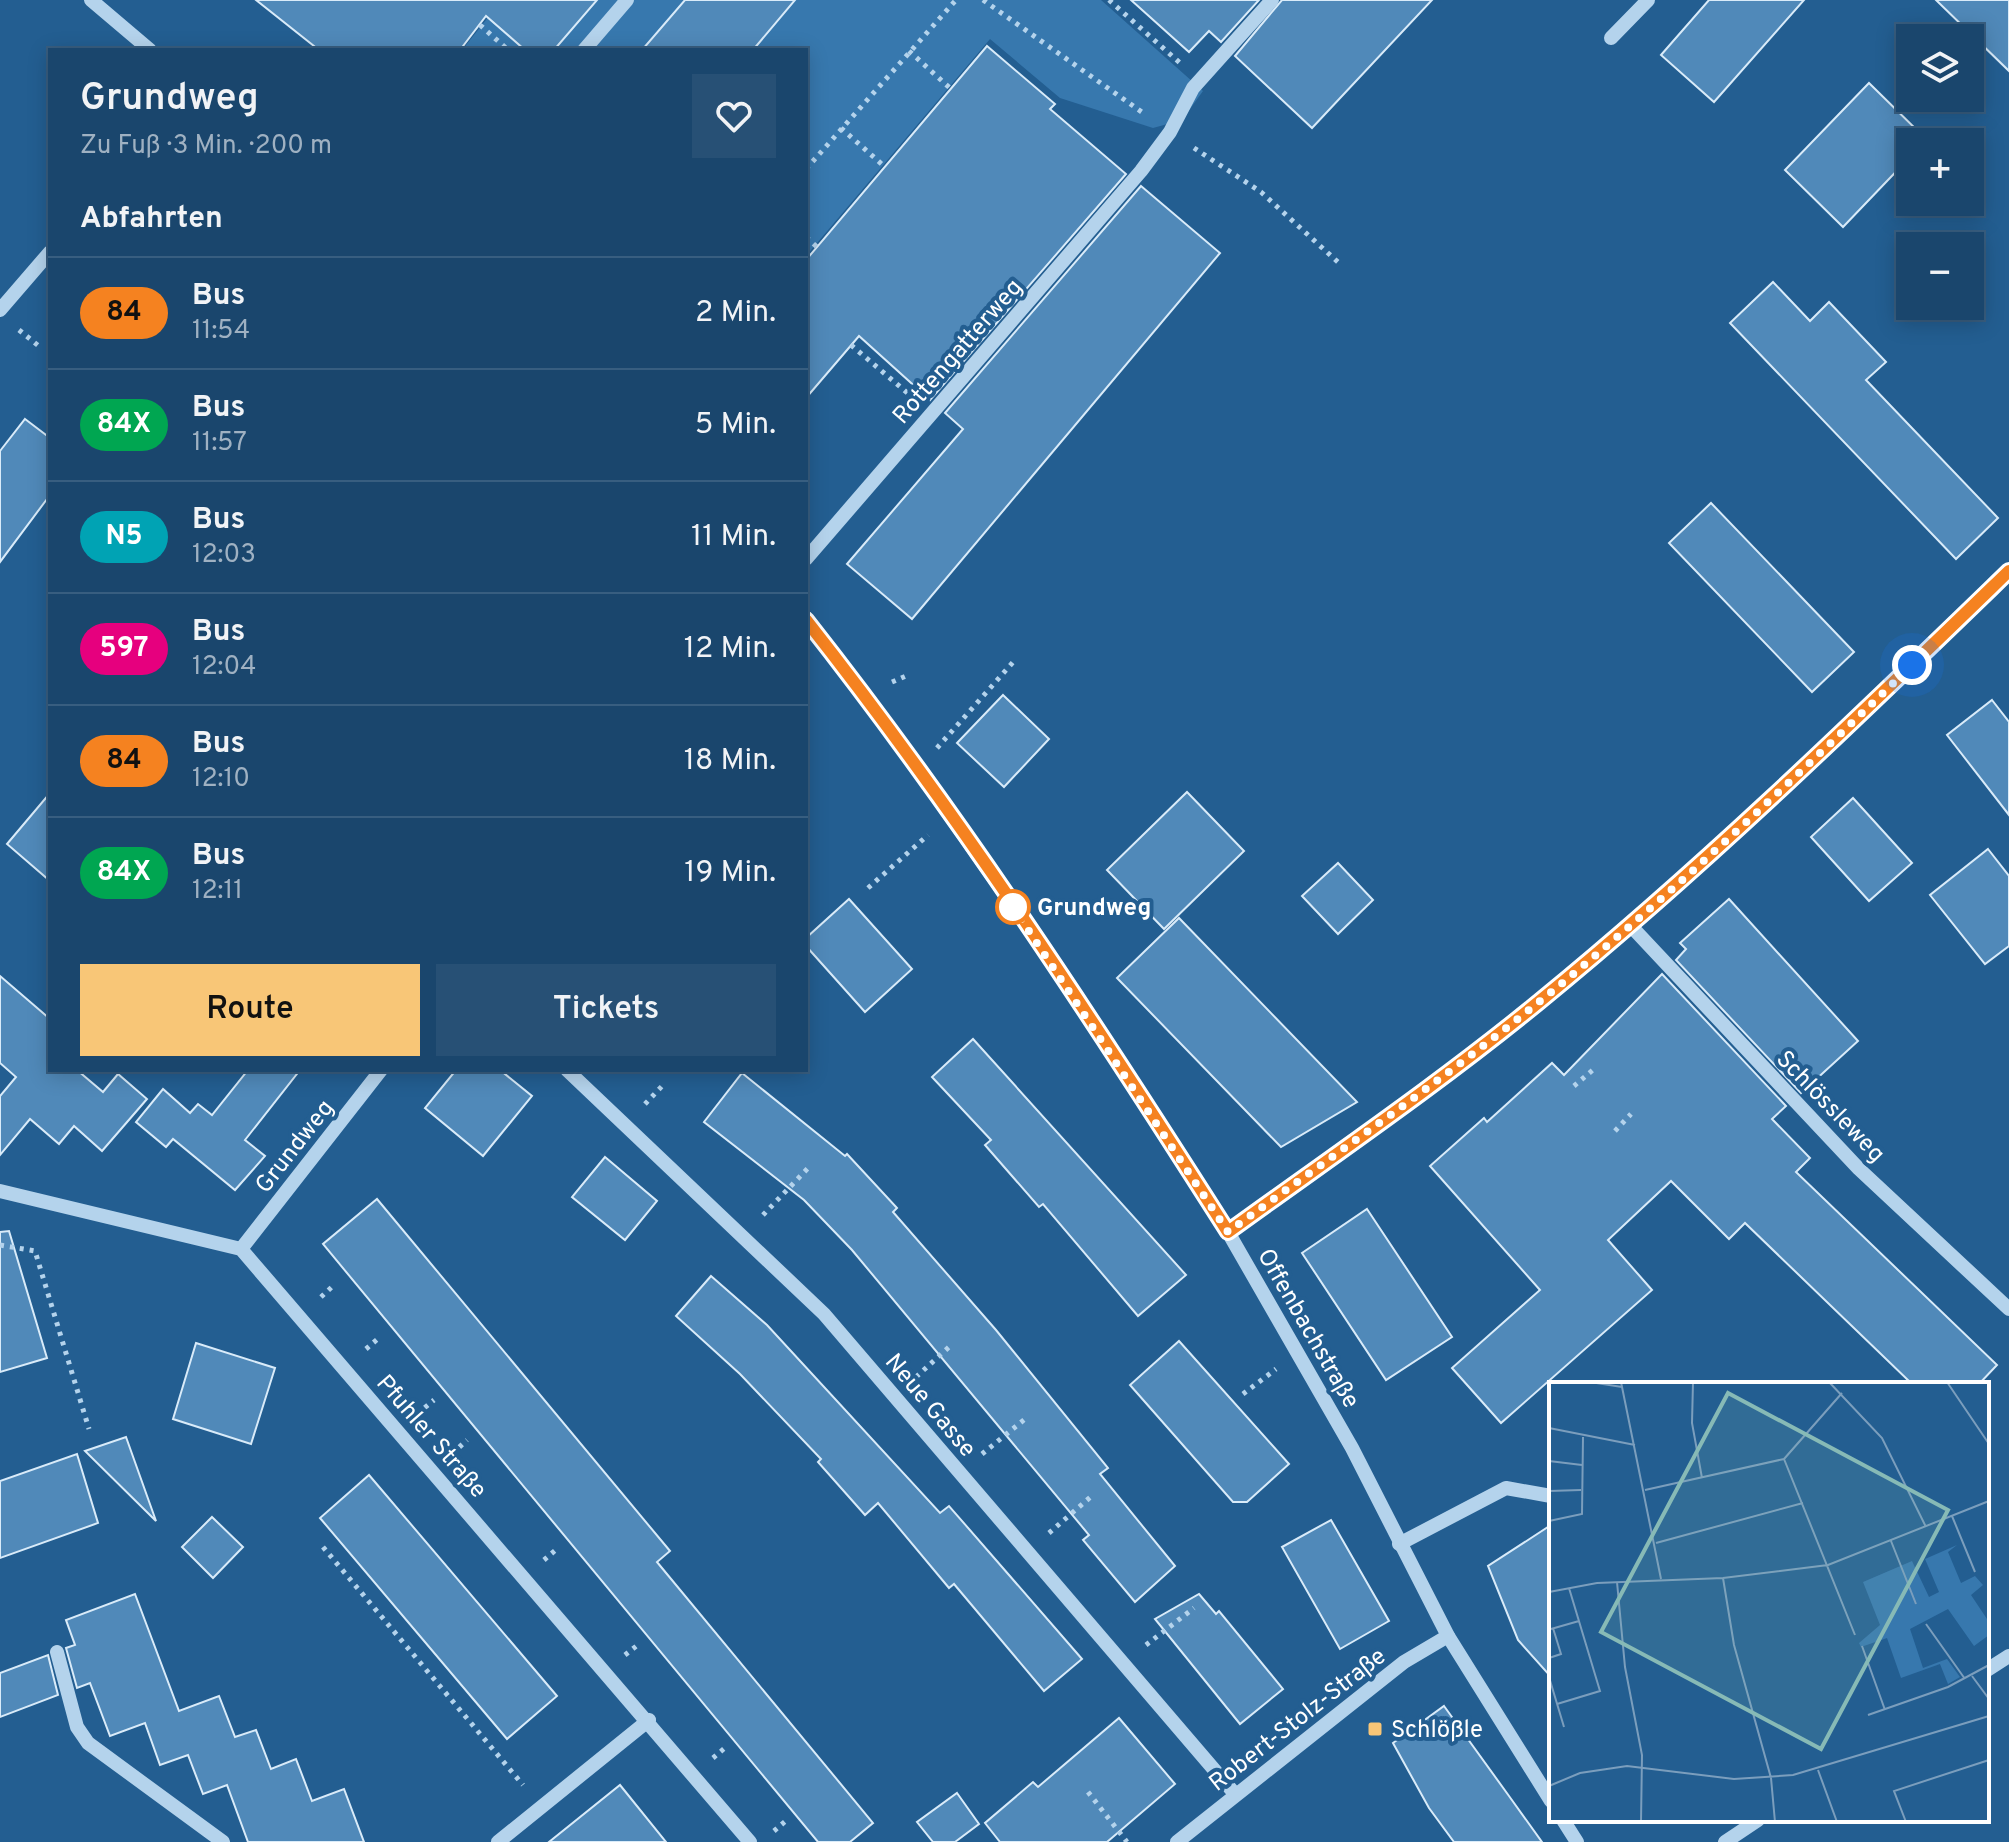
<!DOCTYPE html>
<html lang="de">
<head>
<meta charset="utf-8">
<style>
  :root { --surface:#1a466d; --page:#275075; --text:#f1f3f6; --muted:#9fb1c2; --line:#385e80; --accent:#f8c677 }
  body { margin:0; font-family:Overpass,sans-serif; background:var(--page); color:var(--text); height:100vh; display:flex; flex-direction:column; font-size:30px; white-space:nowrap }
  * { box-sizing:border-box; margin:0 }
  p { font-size:26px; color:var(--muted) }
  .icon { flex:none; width:44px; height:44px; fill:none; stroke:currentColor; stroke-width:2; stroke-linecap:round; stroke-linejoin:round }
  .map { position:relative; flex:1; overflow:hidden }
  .panel { position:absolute; left:48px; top:48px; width:760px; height:1024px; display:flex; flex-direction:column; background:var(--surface); border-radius:0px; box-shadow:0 4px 20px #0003,0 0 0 2px var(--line) }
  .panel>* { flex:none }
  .badge { padding:0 16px; border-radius:26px; font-size:28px; line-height:52px }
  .buttons { position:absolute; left:1896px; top:24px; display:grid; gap:16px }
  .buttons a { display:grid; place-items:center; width:88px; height:88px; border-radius:0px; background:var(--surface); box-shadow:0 4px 20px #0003,0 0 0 2px var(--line); font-size:40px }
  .you { position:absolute; width:40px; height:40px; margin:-20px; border:6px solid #fff; border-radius:50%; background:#1a73e8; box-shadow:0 0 0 12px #1a73e833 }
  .map>.badge { position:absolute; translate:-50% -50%; box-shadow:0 0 0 4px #fff }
  h2 { padding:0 32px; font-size:30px; line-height:72px }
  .round { display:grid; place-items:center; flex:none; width:84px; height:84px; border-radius:0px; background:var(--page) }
  .summary { display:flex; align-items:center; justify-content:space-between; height:136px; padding:0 32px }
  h1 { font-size:38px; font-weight:600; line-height:60px }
  .primary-button { display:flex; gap:16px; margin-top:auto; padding:16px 32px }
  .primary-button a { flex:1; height:92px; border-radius:0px; background:var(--accent); color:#111; font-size:32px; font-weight:600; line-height:92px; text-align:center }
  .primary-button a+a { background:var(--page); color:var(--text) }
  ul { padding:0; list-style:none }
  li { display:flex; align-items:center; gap:24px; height:112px; padding:0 32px; border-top:2px solid var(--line) }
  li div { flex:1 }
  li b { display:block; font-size:30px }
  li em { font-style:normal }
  li .badge { min-width:88px; font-weight:700; text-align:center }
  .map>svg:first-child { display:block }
  .green { fill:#3778ae }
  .building { fill:#5089b9; stroke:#d9ebf9; stroke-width:2 }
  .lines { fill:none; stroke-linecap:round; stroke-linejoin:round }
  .path { stroke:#b4d3ec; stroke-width:5; stroke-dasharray:4 6; stroke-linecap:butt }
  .minor { stroke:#b4d3ec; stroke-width:14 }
  .line-casing { stroke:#fff; stroke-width:18 }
  .line { stroke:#f58220; stroke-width:12 }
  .walk { stroke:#fff; stroke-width:8; stroke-dasharray:0 14.4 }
  .stop-dot { fill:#fff; stroke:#f58220; stroke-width:4 }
  .poi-dot { fill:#f8c677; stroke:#235e91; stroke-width:3 }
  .labels { text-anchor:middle; stroke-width:8; stroke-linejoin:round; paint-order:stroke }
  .street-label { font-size:24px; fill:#fff; stroke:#235e91 }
  .stop-label { font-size:24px; font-weight:bold; fill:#fff; stroke:#235e91; text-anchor:start }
  .poi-label { font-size:24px; fill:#fff; stroke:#235e91; text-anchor:start }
  .inset-road { fill:none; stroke:#7b9ebd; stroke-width:2 }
  .view { fill:#87bab6; fill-opacity:0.15; stroke:#87bab6; stroke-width:4 }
  .inset-edge { fill:none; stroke:#fff; stroke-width:4 }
</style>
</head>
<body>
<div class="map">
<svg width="2009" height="1842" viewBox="0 0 2009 1842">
  <rect width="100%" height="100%" fill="#235e91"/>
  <path class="green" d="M502 0H1101L1203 91 1182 120 1153 128 1060 98 990 39 806 256V50H462Z"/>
  <g class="building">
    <path d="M256 0H597L554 50H525L486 16 460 50H319Z"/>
    <path d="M685 0H795L753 50H642Z"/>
    <path d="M1131 0H1259L1221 42 1209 31 1189 52Z"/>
    <path d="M1282 0H1432L1312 128 1235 56Z"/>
    <path d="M1709 0H1804L1714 102 1661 55Z"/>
    <path d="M1936 0H2009V71Z"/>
    <path d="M987 46 1055 104 1050 109 1126 174 930 400 859 336 806 398V260Z"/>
    <path d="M1869 83 1927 140 1910 142V157L1843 227 1785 170Z"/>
    <path d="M1141 186 1220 253 912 619 847 564 963 429 945 413Z"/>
    <path d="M1773 282 1810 321 1829 302 1886 362 1866 380 1998 518 1956 559 1730 323Z"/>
    <path d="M25 419 50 438V495L0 562V451Z"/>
    <path d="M1711 503 1854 652 1812 692 1669 543Z"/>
    <path d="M1003 695 1049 739 1004 787 957 743Z"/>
    <path d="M1992 700 2009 722V815L1947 735Z"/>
    <path d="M1187 792 1244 851 1164 929 1107 870Z"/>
    <path d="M50 793V881L7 844Z"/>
    <path d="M1853 798 1912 863 1869 901 1811 837Z"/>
    <path d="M1988 849 2009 876V946L1985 964 1930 895Z"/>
    <path d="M1338 863 1373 900 1338 934 1302 896Z"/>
    <path d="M849 899 912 969 865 1012 806 946V938Z"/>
    <path d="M1729 899 1858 1041 1801 1093 1676 960 1686 949 1680 943Z"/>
    <path d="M1179 918 1357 1102 1281 1147 1117 978Z"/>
    <path d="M1662 974 1786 1106 1772 1119 1810 1158 1796 1172 1997 1365 1979 1384H1912L1745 1223 1729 1239 1671 1181 1608 1240 1652 1290 1501 1423 1452 1368 1540 1290 1430 1166 1484 1118 1487 1122 1552 1063 1564 1075Z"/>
    <path d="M0 976 50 1019V1070H77L103 1092 118 1074 147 1099 102 1151 74 1126 59 1144 30 1119 0 1155V1096L16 1077 0 1063Z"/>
    <path d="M973 1039 1186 1275 1138 1316 1043 1204 1039 1207 985 1145 991 1140 932 1077Z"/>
    <path d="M248 1070H300L245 1140 265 1156 235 1190 173 1139 166 1147 136 1122 163 1089 190 1113 198 1104 212 1115Z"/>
    <path d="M456 1070H500L532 1096 483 1156 425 1108Z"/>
    <path d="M742 1073 845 1156 847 1154 897 1208 893 1212 996 1330 1108 1468 1100 1474 1175 1566 1135 1602 1083 1540 1089 1535 852 1250 804 1200 704 1122Z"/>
    <path d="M605 1157 657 1201 625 1240 572 1197Z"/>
    <path d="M377 1199 670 1551 657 1562 873 1823 850 1842H818L323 1244Z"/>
    <path d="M1367 1209 1452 1337 1386 1380 1302 1253Z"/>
    <path d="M9 1231 47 1358 0 1372V1232Z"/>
    <path d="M711 1276 767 1325 940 1513 949 1506 1082 1659 1044 1691 954 1584 949 1588 878 1503 865 1515 818 1462 821 1459 740 1374 676 1316Z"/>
    <path d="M1179 1341 1289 1464 1247 1502H1233L1130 1385Z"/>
    <path d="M196 1343 275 1368 251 1444 173 1419Z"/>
    <path d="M126 1437 156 1521 85 1451Z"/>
    <path d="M77 1454 98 1523 0 1558V1481Z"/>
    <path d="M369 1475 557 1696 507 1739 320 1518Z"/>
    <path d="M212 1517 243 1547 213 1578 182 1547Z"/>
    <path d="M1331 1520 1389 1621 1340 1649 1282 1547Z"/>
    <path d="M1551 1525V1677L1518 1640 1488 1566Z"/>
    <path d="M135 1594 179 1711 219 1696 235 1737 256 1730 271 1769 296 1759 312 1801 344 1789 364 1842H248L227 1785 203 1794 188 1755 160 1765 145 1723 110 1736 90 1683 77 1688 66 1648 75 1645 66 1620Z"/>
    <path d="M1199 1594 1216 1614 1219 1611 1283 1689 1240 1724 1155 1619Z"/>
    <path d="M48 1655 58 1695 0 1717V1673Z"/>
    <path d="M1444 1706 1509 1796 1542 1842H1454L1429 1808 1393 1743Z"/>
    <path d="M1119 1718 1175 1784 1107 1842H1000L985 1823 1033 1782 1038 1787Z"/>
    <path d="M620 1785 666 1842H549Z"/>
    <path d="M957 1793 979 1824 955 1842H933L917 1822Z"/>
  </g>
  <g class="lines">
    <g class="path">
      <path d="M983 0 1146 115"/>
      <path d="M1109 0 1180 63"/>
      <path d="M480 25 508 50"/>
      <path d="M909 51 951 89"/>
      <path d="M841 128 885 167"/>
      <path d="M1194 148 1261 192 1340 264"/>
      <path d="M806 169 956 0"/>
      <path d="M806 237 817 247"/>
      <path d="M19 330 40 347"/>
      <path d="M851 345 911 396"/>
      <path d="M892 682 906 676"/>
      <path d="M937 748 1015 660"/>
      <path d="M868 888 928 835"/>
      <path d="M1574 1086 1594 1069"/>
      <path d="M645 1104 665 1083"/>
      <path d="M1615 1131 1631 1114"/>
      <path d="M763 1215 811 1165"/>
      <path d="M0 1245 35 1251 89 1429"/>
      <path d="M321 1297 334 1285"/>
      <path d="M366 1349 380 1337"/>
      <path d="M916 1377 949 1347"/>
      <path d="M1243 1394 1276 1369"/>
      <path d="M417 1414 434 1400"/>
      <path d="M452 1454 467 1440"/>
      <path d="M982 1454 1025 1419"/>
      <path d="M1049 1533 1094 1494"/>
      <path d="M323 1547 523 1785"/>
      <path d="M544 1560 558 1548"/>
      <path d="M1146 1645 1194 1608"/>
      <path d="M625 1655 639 1644"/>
      <path d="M713 1758 726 1747"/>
      <path d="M1088 1792 1127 1842"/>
      <path d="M774 1831 788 1819"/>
    </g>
    <g class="minor">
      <path d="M91 0 150 50"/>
      <path d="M1611 38 1648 0"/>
      <path d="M584 50 627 0"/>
      <path d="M0 310 50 252"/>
      <path d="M806 559 1141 171 1170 132 1193 88 1272 0"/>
      <path d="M806 620 870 701 1050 959 1228 1232 1352 1448 1448 1636 1551 1801"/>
      <path d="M1630 925 1859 1169 2009 1309"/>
      <path d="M567 1070 824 1314 1235 1794"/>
      <path d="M0 1191 241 1249 750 1842"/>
      <path d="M1228 1232C1333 1157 1440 1083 1540 1001 1704 867 1857 719 2009 571"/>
      <path d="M241 1249 381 1070"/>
      <path d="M1399 1544 1506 1488 1551 1496"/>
      <path d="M57 1652 77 1727 88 1743 223 1842"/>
      <path d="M1987 1670 2009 1656"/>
      <path d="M1563 1820 1577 1842"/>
      <path d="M498 1842 649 1720"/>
      <path d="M1177 1842 1404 1662 1448 1636"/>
      <path d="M1725 1842 1758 1820"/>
    </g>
  </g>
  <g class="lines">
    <defs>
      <path id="line" d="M806 620C959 814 1095 1023 1228 1232 1333 1156 1440 1083 1540 1001 1704 867 1856 719 2009 571"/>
    </defs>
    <use href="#line" class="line-casing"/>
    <use href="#line" class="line"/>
    <path class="walk" d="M1013 907 1228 1232C1332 1156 1439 1083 1539 1002 1669 897 1792 781 1912 665"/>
  </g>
  <circle class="stop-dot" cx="1013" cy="907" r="16"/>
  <rect class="poi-dot" x="1367" y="1721" width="16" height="16" rx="4"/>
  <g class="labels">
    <g class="street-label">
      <text transform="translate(957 351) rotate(-49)" y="8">Rottengatterweg</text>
      <text transform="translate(1831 1106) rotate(46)" y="8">Schlössleweg</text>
      <text transform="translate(294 1146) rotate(-52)" y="8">Grundweg</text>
      <text transform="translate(1309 1328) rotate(60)" y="8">Offenbachstraße</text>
      <text transform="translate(931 1405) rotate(50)" y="8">Neue Gasse</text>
      <text transform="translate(432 1436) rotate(49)" y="8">Pfuhler Straße</text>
      <text transform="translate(1297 1719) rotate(-38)" y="8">Robert-Stolz-Straße</text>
    </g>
    <g class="stop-label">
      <text x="1037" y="915">Grundweg</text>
    </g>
    <g class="poi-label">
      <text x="1391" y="1737">Schlößle</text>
    </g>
  </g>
  <g transform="translate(1549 1382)">
    <rect width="440" height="440" fill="#235e91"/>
    <path d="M408 163 399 170 412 201 426 194 434 203 422 213 440 240V253L425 264 399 227 361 247 374 286 398 277 411 295 399 302 391 282 352 296 338 256 312 265 310 261 331 243 314 200 363 179 380 215 390 210 376 177Z" fill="#3778ae"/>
    <path class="inset-road" d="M41 0 73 5M72 0 112 197M144 0 143 41 153 96M280 0 333 56 377 145M398 0 440 62M0 46 86 63M235 77 306 253M0 79 33 83M96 108 235 77 293 11M0 109 32 108M403 134 426 190M0 139 33 132 34 55M342 159 367 222M107 161 254 121M174 196 185 263 222 396 226 440M68 200 76 285 93 373 92 440M0 210 48 201 174 196 279 183 440 119M377 242 416 297M2 247 30 239M313 264 336 328M0 276 12 272 4 246M423 294 440 317M0 295 15 345M8 322 51 309 20 206M319 333 399 305 440 283M269 388 288 440M0 404 31 391 78 384 185 397 244 393 440 334M357 440 345 409 440 378"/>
    <path class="view" d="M179 11 399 128 272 367 52 250Z"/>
    <rect width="440" height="440" class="inset-edge"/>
  </g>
</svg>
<div class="buttons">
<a><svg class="icon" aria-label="layers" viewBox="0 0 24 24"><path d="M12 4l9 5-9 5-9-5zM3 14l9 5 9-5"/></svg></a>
<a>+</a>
<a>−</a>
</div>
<div class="you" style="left:1912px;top:665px"></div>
<section class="panel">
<div class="summary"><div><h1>Grundweg</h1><p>Zu Fuß · 3 Min. · 200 m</p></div><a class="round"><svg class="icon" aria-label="heart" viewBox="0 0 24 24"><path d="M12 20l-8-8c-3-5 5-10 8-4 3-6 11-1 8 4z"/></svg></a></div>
<h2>Abfahrten</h2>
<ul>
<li><span class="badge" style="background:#f58220;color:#111">84</span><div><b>Bus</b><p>11:54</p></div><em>2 Min.</em></li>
<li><span class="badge" style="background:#00a651;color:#fff">84X</span><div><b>Bus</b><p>11:57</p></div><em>5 Min.</em></li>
<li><span class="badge" style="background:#00a3b4;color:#fff">N5</span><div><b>Bus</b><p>12:03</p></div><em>11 Min.</em></li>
<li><span class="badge" style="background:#e6007e;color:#fff">597</span><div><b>Bus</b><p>12:04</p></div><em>12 Min.</em></li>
<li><span class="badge" style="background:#f58220;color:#111">84</span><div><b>Bus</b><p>12:10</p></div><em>18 Min.</em></li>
<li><span class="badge" style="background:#00a651;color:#fff">84X</span><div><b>Bus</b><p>12:11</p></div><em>19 Min.</em></li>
</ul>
<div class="primary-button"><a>Route</a><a>Tickets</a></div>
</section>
</div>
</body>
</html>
